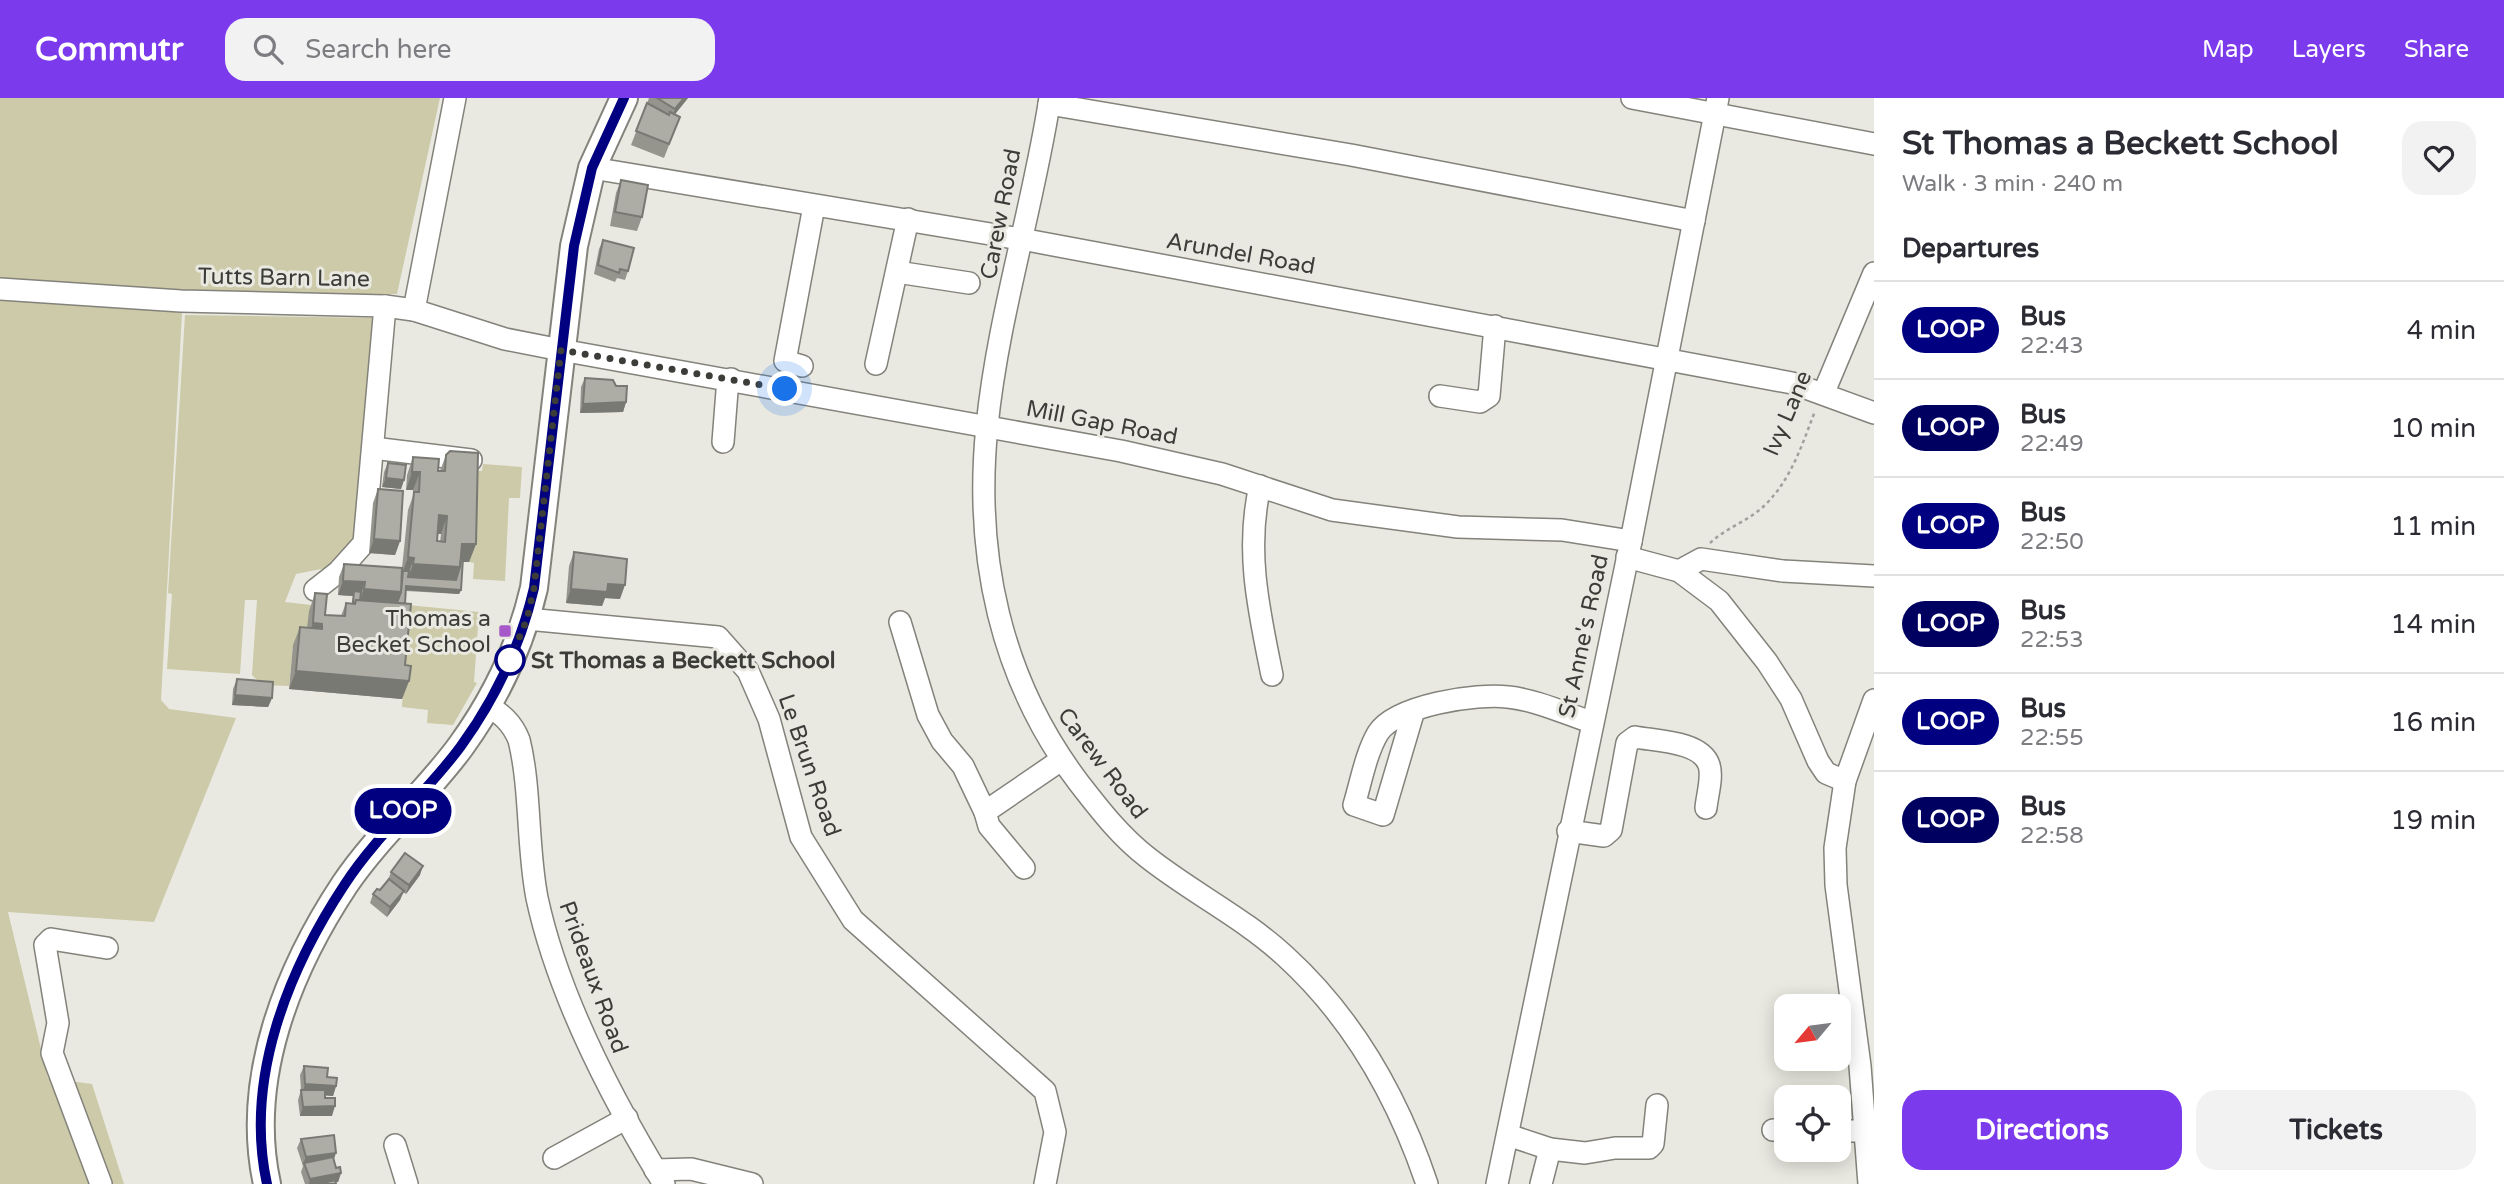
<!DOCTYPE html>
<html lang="en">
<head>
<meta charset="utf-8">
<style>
  :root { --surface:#fff; --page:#f2f2f3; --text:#2b2b33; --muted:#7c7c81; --line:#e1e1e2; --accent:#7c3aed }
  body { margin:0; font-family:"Varela Round",sans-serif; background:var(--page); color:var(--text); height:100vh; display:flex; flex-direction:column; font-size:26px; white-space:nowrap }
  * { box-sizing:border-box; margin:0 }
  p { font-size:23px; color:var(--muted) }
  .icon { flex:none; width:38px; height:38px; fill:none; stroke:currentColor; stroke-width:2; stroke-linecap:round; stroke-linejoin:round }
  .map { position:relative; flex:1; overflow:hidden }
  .drawer { display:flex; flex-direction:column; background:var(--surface); width:630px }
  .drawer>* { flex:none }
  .badge { padding:0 14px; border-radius:23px; font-size:24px; line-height:46px }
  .needle { width:46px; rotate:241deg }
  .tools { position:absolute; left:1774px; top:896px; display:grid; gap:14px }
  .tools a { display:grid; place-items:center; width:77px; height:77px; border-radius:14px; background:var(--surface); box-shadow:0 4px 18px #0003; font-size:35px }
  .you { position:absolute; width:35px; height:35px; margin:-18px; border:5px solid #fff; border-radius:50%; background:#1a73e8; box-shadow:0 0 0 10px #1a73e833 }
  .map>.badge { position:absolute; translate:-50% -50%; box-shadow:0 0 0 4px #fff }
  h2 { padding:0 28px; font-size:26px; line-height:63px }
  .round { display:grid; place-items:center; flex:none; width:74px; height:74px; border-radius:21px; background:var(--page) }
  .summary { display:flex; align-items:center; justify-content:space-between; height:119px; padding:0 28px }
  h1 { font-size:33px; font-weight:700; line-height:52px }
  .cta { display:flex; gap:14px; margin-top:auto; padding:14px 28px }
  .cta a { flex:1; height:80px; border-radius:21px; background:var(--accent); color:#fff; font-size:28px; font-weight:700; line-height:80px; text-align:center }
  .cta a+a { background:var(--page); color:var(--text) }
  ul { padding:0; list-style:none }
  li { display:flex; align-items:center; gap:21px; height:98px; padding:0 28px; border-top:2px solid var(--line) }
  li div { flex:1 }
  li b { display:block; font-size:26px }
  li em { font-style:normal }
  li .badge { min-width:77px; font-weight:700; text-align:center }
  header { display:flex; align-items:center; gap:42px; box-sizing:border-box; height:98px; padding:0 35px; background:var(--accent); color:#fff }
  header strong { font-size:33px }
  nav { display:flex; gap:38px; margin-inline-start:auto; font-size:24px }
  .search { width:490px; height:63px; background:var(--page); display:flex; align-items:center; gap:18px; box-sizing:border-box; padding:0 24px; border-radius:21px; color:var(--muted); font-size:26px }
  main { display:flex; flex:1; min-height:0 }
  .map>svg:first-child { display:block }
  .green { fill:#cccaa8 }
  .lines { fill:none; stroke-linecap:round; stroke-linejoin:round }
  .minor-casing { stroke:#83827b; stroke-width:24 }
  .major-casing { stroke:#83827b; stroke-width:30 }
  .path { stroke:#a1a19c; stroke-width:2.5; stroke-dasharray:3.5 3.5; stroke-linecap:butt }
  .minor { stroke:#fff; stroke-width:21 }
  .major { stroke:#fff; stroke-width:26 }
  .wall { fill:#95958e; fill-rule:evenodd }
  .shaded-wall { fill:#797974 }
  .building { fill:#adada5; stroke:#797974; stroke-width:2; fill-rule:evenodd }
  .line-casing { stroke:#fff; stroke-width:16 }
  .line { stroke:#000080; stroke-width:10 }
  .walk { stroke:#3c3c39; stroke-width:7; stroke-dasharray:0 12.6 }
  .poi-dot { fill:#a658c9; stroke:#e9e9e1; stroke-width:2.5 }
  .stop-dot { fill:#fff; stroke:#000080; stroke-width:3.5 }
  .labels { text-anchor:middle; stroke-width:6; stroke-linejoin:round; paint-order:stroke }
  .street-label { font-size:23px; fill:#3c3c39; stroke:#e9e9e1 }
  .poi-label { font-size:23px; fill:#3c3c39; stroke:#e9e9e1; text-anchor:end }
  .stop-label { font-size:23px; font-weight:bold; fill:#3c3c39; stroke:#e9e9e1; text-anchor:start }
</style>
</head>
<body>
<header>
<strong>Commutr</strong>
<div class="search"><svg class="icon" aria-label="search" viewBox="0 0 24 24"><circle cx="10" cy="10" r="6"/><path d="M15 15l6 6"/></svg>Search here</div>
<nav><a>Map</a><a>Layers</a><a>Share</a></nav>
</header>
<main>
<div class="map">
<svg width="1874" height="1086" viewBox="0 0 1874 1086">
  <rect width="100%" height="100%" fill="#e9e9e1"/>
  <g class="green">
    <path d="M0 0H440L397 196 183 197 161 602 169 611 236 620 154 824 8 814 48 980 92 986 124 1086H0Z"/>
    <path d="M185 217 375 220 354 445 326 470 296 476 285 504 311 507 305 548H293L289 588 262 587 252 577 257 502H245L240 576 167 571 172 496 168 495Z"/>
    <path d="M483 366 522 369 520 400H509L505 483 473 481 474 465 469 464 471 373H482Z"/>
    <path d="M408 507 479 514 474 584 477 585 453 627 427 625 428 612 402 609Z"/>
  </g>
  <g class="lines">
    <defs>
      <g id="minor">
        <path d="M1050 0C1033 110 998 218 987 328 974 457 1000 581 1079 685 1100 712 1120 738 1147 759 1191 794 1244 820 1285 858 1353 920 1398 1000 1427 1086"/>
        <path d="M1632 0 1874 46"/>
        <path d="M1049 6 1351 57 1694 123"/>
        <path d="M592 70 1032 143 1792 285 1874 315"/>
        <path d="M897 174 969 185"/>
        <path d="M0 191 181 203 385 208 414 212 505 241 561 252 1121 353 1222 376 1332 412 1458 429 1562 432 1631 443"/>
        <path d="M414 212 455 0"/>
        <path d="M876 266 908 121"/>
        <path d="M802 268 785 263 814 108"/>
        <path d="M1824 294 1874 175"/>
        <path d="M1440 298 1480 304 1489 298 1495 228"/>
        <path d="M723 344 727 293 731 281"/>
        <path d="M373 350 471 362"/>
        <path d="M1260 388C1245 453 1259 513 1272 577"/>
        <path d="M1627 459 1679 473 1719 503 1767 564 1791 601 1818 663 1826 675 1845 683"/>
        <path d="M1679 473 1701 461 1783 473 1874 478"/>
        <path d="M315 492 338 474 364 445 385 208"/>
        <path d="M527 521 718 539 748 573 769 621 801 739 853 822 1045 993 1055 1034 1045 1086"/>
        <path d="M900 524 928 617 942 643 963 668 985 714"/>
        <path d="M486 606C501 616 512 624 519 642 531 690 527 749 537 800 558 898 612 1001 664 1086"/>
        <path d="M1414 612 1383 717 1354 707C1361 684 1366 655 1378 635 1396 607 1477 595 1508 599 1536 602 1564 615 1591 624"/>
        <path d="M1568 733 1604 738 1611 732 1627 645 1635 639C1655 643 1701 643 1709 667 1713 679 1707 698 1706 710"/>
        <path d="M1024 770 989 728 985 714 1061 662"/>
        <path d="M1773 1032H1787"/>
        <path d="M1839 1033H1866"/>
        <path d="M1508 1037 1550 1051 1585 1055 1615 1050H1649L1653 1046 1657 1007"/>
        <path d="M395 1047 407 1086"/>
        <path d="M554 1060 627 1020"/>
        <path d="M655 1072 691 1071 752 1086"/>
        <path d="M101 1086 52 955 58 925 45 847 51 841 107 850"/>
        <path d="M1497 1086 1631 443 1718 0"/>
        <path d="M1541 1086 1550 1051"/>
        <path d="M1869 1086 1860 968 1836 787 1835 750 1845 683 1874 602"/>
      </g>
      <path id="major" d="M267 1086C244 981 288 872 345 786 379 736 426 696 461 648 495 601 521 546 534 490L574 148 592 70 624 0"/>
    </defs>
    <use href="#minor" class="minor-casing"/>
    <use href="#major" class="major-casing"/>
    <path class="path" d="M1710 445C1726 430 1748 423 1764 408 1791 382 1802 347 1815 313"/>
    <use href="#minor" class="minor"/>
    <use href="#major" class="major"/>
  </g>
  <g class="wall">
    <path d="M649 0H688L675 16 680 19 664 60 631 47Z"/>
    <path d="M621 82 642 119 637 133 610 128 616 95Z"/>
    <path d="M603 142 628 173 625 182 617 180 615 184 594 176 599 151Z"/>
    <path d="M585 280 616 288 626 304 623 314 580 315 581 289Z"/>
    <path d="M446 357 476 446 469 464H463L461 492 459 496 406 493 405 567 409 583 402 601 289 591 293 547 300 529 307 530 309 513 315 495 325 517 341 518 346 505H352L353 498 338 497 339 479 344 466 402 470 408 412 413 398V392H406L407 377 413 359 438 373H440ZM437 436H441L440 444 437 443Z"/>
    <path d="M388 365 404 382 401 391 382 389 384 374Z"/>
    <path d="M378 391 400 443 395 457 369 455 373 405Z"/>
    <path d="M574 454 620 501 605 500 602 508 566 505 569 468Z"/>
    <path d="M237 581 272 600 268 609 232 607 233 591Z"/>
    <path d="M391 774 420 777 406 796 403 794 400 802 387 819 370 805 373 796 380 792 388 782Z"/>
    <path d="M304 968 327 979 336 988 333 998 325 997V1000L332 1018H300L298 1002 301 992 300 977Z"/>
    <path d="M301 1041 334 1061 336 1070 341 1075 338 1084H336V1086H305L301 1074 303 1068 297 1050Z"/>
  </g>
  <g class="shaded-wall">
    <path d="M684 0H688L672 20 675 11Z"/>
    <path d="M626 304 623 314 580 315 583 306Z"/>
    <path d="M412 374H420L413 392H406Z"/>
    <path d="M386 380 404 382 401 391 382 389Z"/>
    <path d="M439 417 447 418 441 436 432 435Z"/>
    <path d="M374 441 400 443 395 457 369 455Z"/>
    <path d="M462 446H476L469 464H457Z"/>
    <path d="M408 459 414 460 407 478 403 473Z"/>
    <path d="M413 466 460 469 454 487 407 484Z"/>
    <path d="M343 483 365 484 360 498 354 493 353 498 338 497Z"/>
    <path d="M608 486 625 487 620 501 605 500 602 508 566 505 571 491Z"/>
    <path d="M406 488 461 492 459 496 404 492Z"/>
    <path d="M364 491 401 494 396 507 359 505Z"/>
    <path d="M313 525 322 526 316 544 306 543Z"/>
    <path d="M296 573 409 583 402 601 289 591Z"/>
    <path d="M235 597 272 600 268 609 232 607Z"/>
    <path d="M423 768 420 777 406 796 409 787Z"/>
    <path d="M404 793 400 802 387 819 390 809Z"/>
    <path d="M305 986 336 988 333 998 302 996Z"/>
    <path d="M335 1008 332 1018H300L303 1009Z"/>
    <path d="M336 1055 333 1064 304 1065 302 1068 306 1059Z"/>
    <path d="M341 1075 338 1084 328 1086H309L310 1081Z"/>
  </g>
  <g class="building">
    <path d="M657 0H684L675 11Z"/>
    <path d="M647 5 669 17 670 14 680 19 669 46 636 33Z"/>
    <path d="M621 82 648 87 642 119 615 114Z"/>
    <path d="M603 142 634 150 628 173 620 171 619 175 598 167Z"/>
    <path d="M585 280 613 282 616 288H627L626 304 583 306Z"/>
    <path d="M450 353 478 355 476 446H462L460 469 413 466 414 460 408 459 414 394H419L420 374H412L413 359 439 361 438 373H445L446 357ZM439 417 447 418 445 444 437 443Z"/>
    <path d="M388 365 406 367 404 382 386 380Z"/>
    <path d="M378 391 403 393 400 443 374 441Z"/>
    <path d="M574 454 627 461 625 487 608 486 607 494 571 491Z"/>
    <path d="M461 460H463L461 492 406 488 405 506 397 505 401 494 403 473H409L408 479 456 482 460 469Z"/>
    <path d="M344 466 402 470 401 494 364 491 365 484 343 483Z"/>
    <path d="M354 493 361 494 360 502H356L355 505H353Z"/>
    <path d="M315 495 327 496 325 517 345 518 346 505 355 506 356 502 411 506 405 567 411 568 409 583 296 573 300 529 322 531V526L313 525Z"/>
    <path d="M237 581 273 584 272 600 235 597Z"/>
    <path d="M405 755 423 768 409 787 391 774Z"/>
    <path d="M389 781 404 793 390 809 373 796 377 791 380 792Z"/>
    <path d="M304 968 328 970 327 979 337 980 336 988 305 986Z"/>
    <path d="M301 992H325V1000H335V1008L303 1009Z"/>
    <path d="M334 1037 336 1055 306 1059 301 1041Z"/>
    <path d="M333 1059 336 1070 340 1069 341 1075 310 1081 304 1065Z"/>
    <path d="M335 1082 336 1086H319Z"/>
  </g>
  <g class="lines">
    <defs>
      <path id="line" d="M267 1086C244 981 288 872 345 786 378 735 426 696 461 648 495 601 521 546 534 490L574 148 592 70 624 0"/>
    </defs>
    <use href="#line" class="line-casing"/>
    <use href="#line" class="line"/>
    <path class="walk" d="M510 562 527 521 534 490 561 252 785 291"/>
  </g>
  <rect class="poi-dot" x="498" y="526" width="14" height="14" rx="3.5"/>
  <circle class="stop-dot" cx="510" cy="562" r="14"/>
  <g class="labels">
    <g class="street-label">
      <text transform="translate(1000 116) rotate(-79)" y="8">Carew Road</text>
      <text transform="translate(1241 155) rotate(10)" y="8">Arundel Road</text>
      <text transform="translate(284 179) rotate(1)" y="8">Tutts Barn Lane</text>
      <text transform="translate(1787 315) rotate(-67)" y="8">Ivy Lane</text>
      <text transform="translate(1102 324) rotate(11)" y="8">Mill Gap Road</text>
      <text transform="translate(1583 538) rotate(-78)" y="8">St Anne's Road</text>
      <text transform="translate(1103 665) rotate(53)" y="8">Carew Road</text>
      <text transform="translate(810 667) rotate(71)" y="8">Le Brun Road</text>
      <text transform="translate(594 879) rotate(70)" y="8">Prideaux Road</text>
    </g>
    <g class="poi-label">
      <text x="491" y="528">Thomas a<tspan x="491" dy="26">Becket School</tspan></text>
    </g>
    <g class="stop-label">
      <text x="531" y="570">St Thomas a Beckett School</text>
    </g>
  </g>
</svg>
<div class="tools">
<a><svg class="needle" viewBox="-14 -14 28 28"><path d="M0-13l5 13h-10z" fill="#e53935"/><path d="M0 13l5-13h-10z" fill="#7c7c81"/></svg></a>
<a><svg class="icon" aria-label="locate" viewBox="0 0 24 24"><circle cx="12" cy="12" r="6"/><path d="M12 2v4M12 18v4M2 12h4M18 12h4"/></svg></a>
</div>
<div class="you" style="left:785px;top:291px"></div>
<b class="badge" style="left:403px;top:713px;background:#000080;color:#fff">LOOP</b>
</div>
<section class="drawer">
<div class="summary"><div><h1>St Thomas a Beckett School</h1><p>Walk · 3 min · 240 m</p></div><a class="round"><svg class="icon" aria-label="heart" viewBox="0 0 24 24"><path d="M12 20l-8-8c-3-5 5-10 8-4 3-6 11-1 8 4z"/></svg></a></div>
<h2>Departures</h2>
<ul>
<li><span class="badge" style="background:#000080;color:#fff">LOOP</span><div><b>Bus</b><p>22:43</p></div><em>4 min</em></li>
<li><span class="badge" style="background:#000060;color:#fff">LOOP</span><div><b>Bus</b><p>22:49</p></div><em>10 min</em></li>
<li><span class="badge" style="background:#000080;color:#fff">LOOP</span><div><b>Bus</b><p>22:50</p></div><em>11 min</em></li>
<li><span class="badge" style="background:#000060;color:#fff">LOOP</span><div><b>Bus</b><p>22:53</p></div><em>14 min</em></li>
<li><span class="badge" style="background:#000080;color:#fff">LOOP</span><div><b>Bus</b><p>22:55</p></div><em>16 min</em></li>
<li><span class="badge" style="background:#000060;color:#fff">LOOP</span><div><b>Bus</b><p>22:58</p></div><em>19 min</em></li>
</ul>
<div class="cta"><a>Directions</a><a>Tickets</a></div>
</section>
</main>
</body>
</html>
